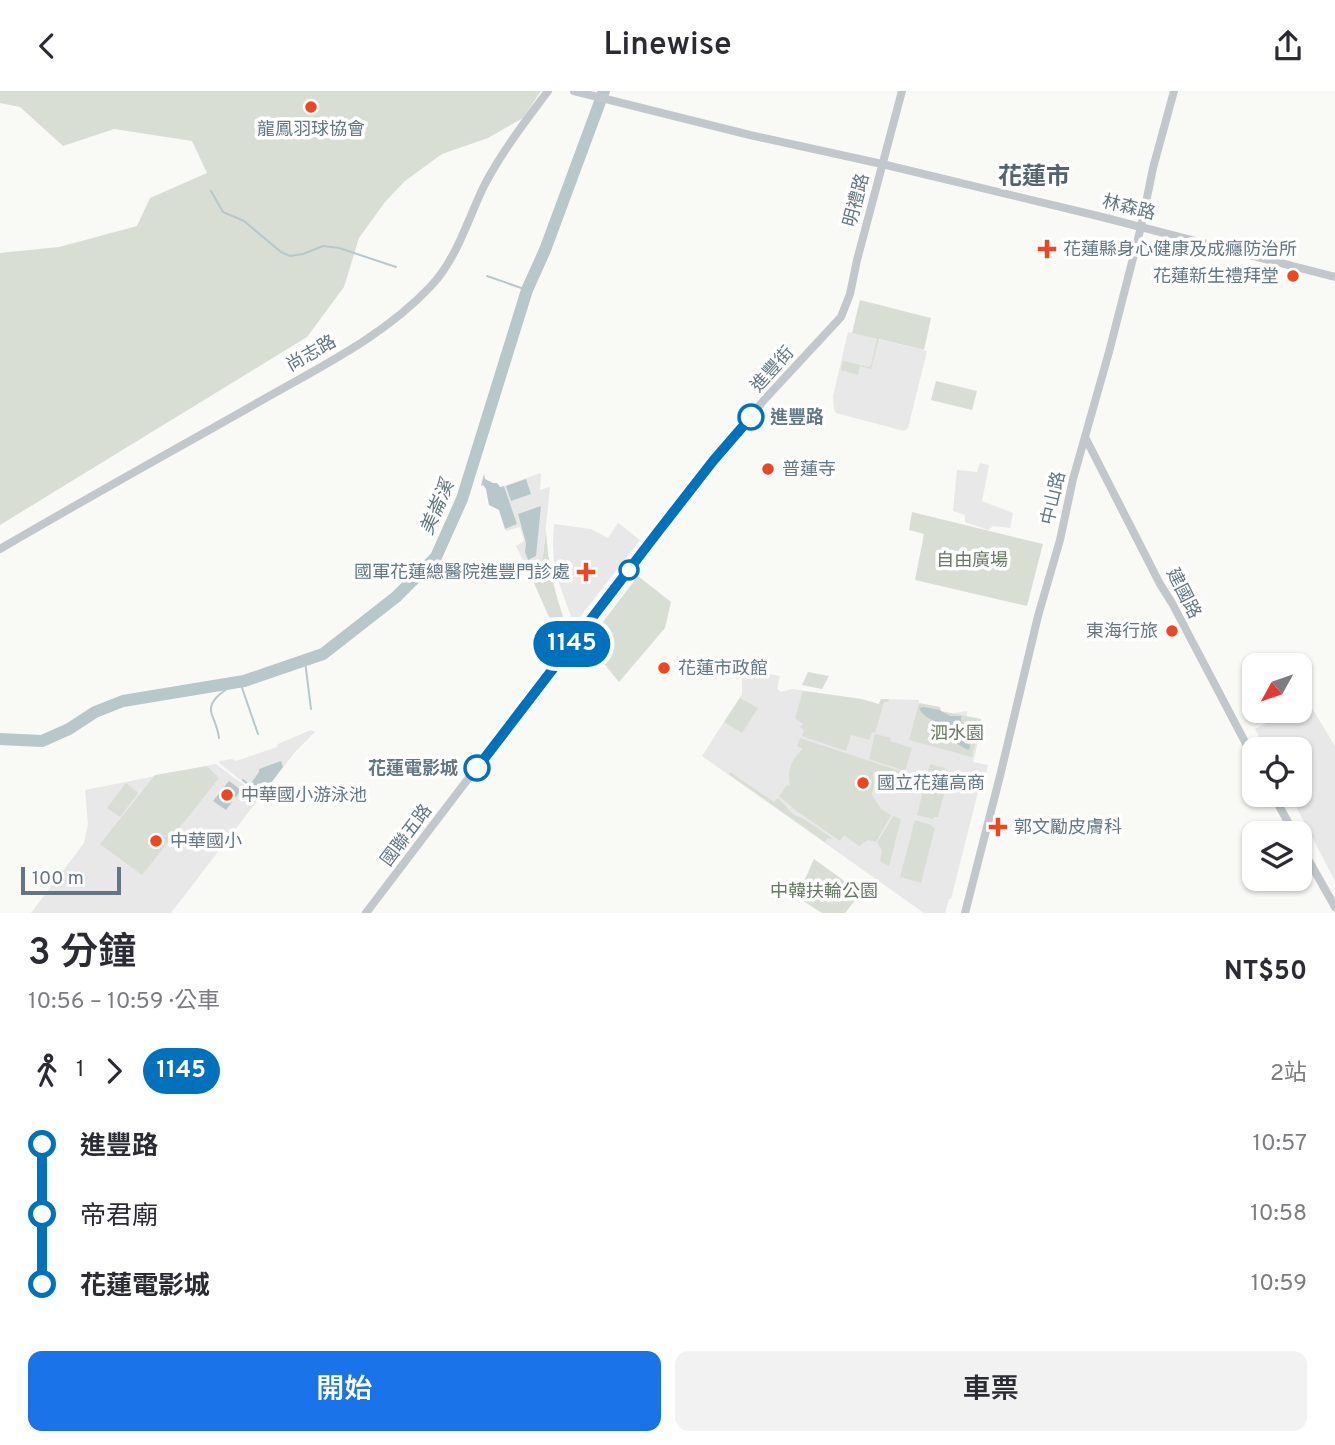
<!DOCTYPE html>
<html lang="zh-TW">
<head>
<meta charset="utf-8">
<style>
  :root { --surface:#fff; --page:#f2f2f3; --text:#2b2b33; --muted:#7c7c81; --accent:#1a73e8 }
  body { margin:0; font-family:Overpass,"Noto Sans TC",sans-serif; background:var(--page); color:var(--text); height:100vh; display:flex; flex-direction:column; font-size:26px; white-space:nowrap }
  * { box-sizing:border-box; margin:0 }
  p { font-size:23px; color:var(--muted) }
  .icon { flex:none; width:38px; height:38px; fill:none; stroke:currentColor; stroke-width:2; stroke-linecap:round; stroke-linejoin:round }
  .map { position:relative; height:822px; overflow:hidden }
  .sheet { display:flex; flex-direction:column; background:var(--surface); flex:1 }
  .sheet>* { flex:none }
  .badge { padding:0 14px; border-radius:23px; font-size:24px; line-height:46px }
  .needle { width:46px; rotate:230deg }
  .tools { position:absolute; left:1242px; top:562px; display:grid; gap:14px }
  .tools a { display:grid; place-items:center; width:70px; height:70px; border-radius:14px; background:var(--surface); box-shadow:0 2px 5px #0004; font-size:35px }
  .scale { position:absolute; left:21px; bottom:18px; width:100px; box-sizing:border-box; padding-left:7px; border:4px solid #627683; border-top:0; font-size:19px; line-height:24px; white-space:nowrap; color:#627683; -webkit-text-stroke:5px #fff; paint-order:stroke }
  .map>.badge { position:absolute; translate:-50% -50%; box-shadow:0 0 0 4px #fff }
  .legs { display:flex; align-items:center; gap:10px; height:77px; padding:0 28px; font-size:23px }
  .legs p { margin-inline-start:auto }
  .head { display:flex; align-items:center; justify-content:space-between; height:119px; padding:0 28px }
  h1 { font-size:38px; font-weight:600; line-height:52px }
  .cta { display:flex; gap:14px; margin-top:auto; padding:14px 28px }
  .cta a { flex:1; height:80px; border-radius:14px; background:var(--accent); color:#fff; font-size:28px; font-weight:600; line-height:80px; text-align:center }
  .cta a+a { background:var(--page); color:var(--text) }
  ul { padding:0 28px; list-style:none }
  li { display:flex; align-items:center; gap:24px; height:70px; font-size:26px }
  li i { display:grid; place-items:center; width:10px; height:100%; margin:0 9px; background:currentColor }
  li i::after { content:''; width:18px; height:18px; margin:-9px; border:5px solid; border-radius:50%; background:var(--surface) }
  li p { margin-inline-start:auto }
  li:first-child i { background:linear-gradient(#0000 50%,currentColor 0) }
  li:last-child i { background:linear-gradient(currentColor 50%,#0000 0) }
  header { display:flex; justify-content:space-between; align-items:center; height:91px; padding:0 28px; background:var(--surface); font-size:32px; font-weight:600 }
  .map>svg:first-child { display:block }
  .built { fill:#e7e8e7 }
  .green { fill:#d9ded5 }
  .water { fill:#b8c7ca }
  .lines { fill:none; stroke-linecap:round; stroke-linejoin:round }
  .stream { stroke:#b8c7ca; stroke-width:2 }
  .river { stroke:#b8c7ca; stroke-width:12 }
  .minor { stroke:#c2c7cb; stroke-width:8 }
  .line-1-casing { stroke:#fff; stroke-width:16 }
  .line-1 { stroke:#0072bc; stroke-width:10 }
  .poi-dot { fill:#ef4620; stroke:#fff; stroke-width:2.5 }
  .stop-1-dot { fill:#fff; stroke:#0072bc; stroke-width:3.5 }
  .labels { text-anchor:middle; stroke-width:7; stroke-linejoin:round; paint-order:stroke }
  .poi-label { font-size:18px; fill:#627683; stroke:#fff; text-anchor:start }
  .street-label { font-size:18px; fill:#627683; stroke:#fff }
  .stop-label { font-size:18px; font-weight:bold; fill:#627683; stroke:#fff; text-anchor:start }
  .park-label { font-size:18px; fill:#677a61; stroke:#fff }
  .water-label { font-size:19px; font-style:italic; fill:#5d767d; stroke:#fff }
  .district-label { font-size:24px; font-weight:bold; fill:#54646e; stroke:#fff }
</style>
</head>
<body>
<header><svg class="icon" aria-label="back" viewBox="0 0 24 24"><path d="M15 5l-7 7 7 7"/></svg>Linewise<svg class="icon" aria-label="share" viewBox="0 0 24 24"><path d="M12 15V3M7 8l5-5 5 5M5 13v7h14v-7"/></svg></header>
<div class="map">
<svg width="1335" height="822" viewBox="0 0 1335 822">
  <rect width="100%" height="100%" fill="#f9f9f6"/>
  <g class="built">
    <path d="M848 241 927 260 908 337 904 340 836 322 834 318 833 305Z"/>
    <path d="M980 372 989 374 982 410 1013 422 1010 437 993 435 988 439 965 431V424L953 420 957 379 977 381Z"/>
    <path d="M541 382 540 399 550 396 542 473 533 479V482L530 483 516 455 524 450 520 436 506 440 505 438 517 433 504 395Z"/>
    <path d="M618 432 640 449 576 531H573L559 492 554 470 553 454 554 433 591 438 608 447Z"/>
    <path d="M742 578 780 585 777 598 781 601 792 598 861 608 879 613 881 608 919 609 918 633 936 631 954 622 967 620V633L982 635 973 671 988 674 982 701H978L951 808H949L945 822H924L702 665 742 603Z"/>
    <path d="M1307 609 1335 655V790L1290 704H1300V658H1266L1255 638 1289 620H1300V613Z"/>
    <path d="M311 639 315 641 295 661 261 705 219 672 220 670 232 668 236 670 277 656 278 653Z"/>
    <path d="M216 673 260 706 171 822H31L84 752 88 733 85 699Z"/>
  </g>
  <g class="green">
    <path d="M0 0H541L523 27 488 47 442 63 405 90 385 111 359 147 344 196 307 246 0 434V162L59 156 137 135 150 107 207 82 192 50 114 38 63 55 20 16 0 12Z"/>
    <path d="M860 209 931 227 924 259 879 248 871 278 860 275 858 284 841 279 843 270 869 276 871 274 877 248 852 242Z"/>
    <path d="M936 290 977 300 972 319 931 309Z"/>
    <path d="M912 421 1043 453 1027 515 915 489 924 443 909 439Z"/>
    <path d="M546 439C548 474 554 500 566 534L561 539 549 526 530 483 533 482 532 480 542 473Z"/>
    <path d="M638 485 671 511 665 537 619 591 589 554V549Z"/>
    <path d="M808 581 829 585 822 598 802 594Z"/>
    <path d="M803 600 861 608 879 613 881 608H889L888 611H884L875 642 872 641 869 649 851 644 846 660 802 645 804 639 800 636 803 633 795 627Z"/>
    <path d="M740 607 758 617 742 642 724 631Z"/>
    <path d="M919 612 940 616 941 620 981 628 972 666 909 649Z"/>
    <path d="M875 643 891 647 890 650 912 657 905 680 869 668Z"/>
    <path d="M800 647 906 682 903 690 873 681 874 693 872 704 881 718 891 724 876 751 868 749 859 755 844 744 840 750 794 718 779 705 787 694 790 695C787 680 791 668 803 658L797 655Z"/>
    <path d="M930 673 945 677V679L950 680 938 726H934L933 728 917 724Z"/>
    <path d="M207 675 219 687 142 784 100 753 155 684Z"/>
    <path d="M730 681 774 711 778 707 794 724 804 728 832 747 831 749 828 747 825 751 730 684Z"/>
    <path d="M126 692 138 702 120 726 107 717Z"/>
    <path d="M893 725 901 728 889 775 880 770 882 759 877 752Z"/>
    <path d="M915 729 932 734V736L935 737 921 792 900 786Z"/>
    <path d="M814 768 861 802 845 822H822L797 806Z"/>
  </g>
  <g class="water">
    <path d="M484 383 485 388 493 392H497L500 396 504 395 517 433 505 438 499 419 489 414 486 398 483 394 481 395Z"/>
    <path d="M526 388 531 403 511 410 506 395Z"/>
    <path d="M541 415 536 465 528 469 525 461 526 452 518 423Z"/>
    <path d="M924 616 939 619 950 625H961V630L968 640 966 642 965 650 970 654V657L968 659C963 656 957 654 953 649 949 645 947 639 942 635 934 628 924 628 919 617Z"/>
    <path d="M281 670 283 676 261 705 247 694 249 691 251 692 259 681V678Z"/>
    <path d="M229 690 241 699 226 719 213 710Z"/>
  </g>
  <g class="lines">
    <g class="stream">
      <path d="M211 100 223 121 244 130 281 161 290 165 303 163 323 155 339 157 396 176"/>
      <path d="M487 185 527 199"/>
      <path d="M305 570 311 618"/>
      <path d="M240 591 258 643"/>
      <path d="M219 647C218 638 215 632 212 624 206 609 225 600 235 592"/>
      <path d="M243 689 249 694"/>
    </g>
    <path class="river" d="M0 648 42 650 69 638 95 621 123 610 244 590 323 563 396 506 436 466 462 408 527 199 545 159 604 0"/>
    <g class="minor">
      <path d="M574 0 750 44 882 73 1098 125 1335 186"/>
      <path d="M1086 348 1160 493 1172 512 1255 670"/>
      <path d="M0 458C87 407 176 358 264 308 322 275 384 245 431 195 458 166 468 127 485 93 502 61 526 29 548 0"/>
      <path d="M1273 704 1294 742"/>
      <path d="M1300 754 1335 816"/>
      <path d="M366 822 582 538 713 370 764 309 841 226 850 203 857 169 902 0"/>
      <path d="M965 822 1000 685 1038 525 1060 449 1073 388 1109 261 1141 136 1153 77 1174 0"/>
    </g>
  </g>
  <g class="lines">
    <defs>
      <path id="line-1" d="M477 677 657 442 713 370 751 326"/>
    </defs>
    <use href="#line-1" class="line-1-casing"/>
    <use href="#line-1" class="line-1"/>
  </g>
  <g class="poi-dot">
    <circle cx="311" cy="16" r="7"/>
    <path d="M1043.5 147.5h7v7h7v7h-7v7h-7v-7h-7v-7h7z"/>
    <circle cx="1293" cy="185" r="7"/>
    <circle cx="768" cy="378" r="7"/>
    <path d="M582.5 470.5h7v7h7v7h-7v7h-7v-7h-7v-7h7z"/>
    <circle cx="1172" cy="540" r="7"/>
    <circle cx="664" cy="577" r="7"/>
    <circle cx="863" cy="692" r="7"/>
    <circle cx="227" cy="704" r="7"/>
    <path d="M994.5 725.5h7v7h7v7h-7v7h-7v-7h-7v-7h7z"/>
    <circle cx="156" cy="750" r="7"/>
  </g>
  <g class="stop-1-dot">
    <circle cx="751" cy="326" r="12"/>
    <circle cx="629" cy="479" r="9"/>
    <circle cx="477" cy="677" r="12"/>
  </g>
  <g class="labels">
    <g class="poi-label">
      <text x="311" y="44" text-anchor="middle">龍鳳羽球協會</text>
      <text x="1063" y="164">花蓮縣身心健康及成癮防治所</text>
      <text x="1279" y="191" text-anchor="end">花蓮新生禮拜堂</text>
      <text x="782" y="384">普蓮寺</text>
      <text x="570" y="487" text-anchor="end">國軍花蓮總醫院進豐門診處</text>
      <text x="1158" y="546" text-anchor="end">東海行旅</text>
      <text x="678" y="583">花蓮市政館</text>
      <text x="877" y="698">國立花蓮高商</text>
      <text x="241" y="710">中華國小游泳池</text>
      <text x="1014" y="742">郭文勵皮膚科</text>
      <text x="170" y="756">中華國小</text>
    </g>
    <g class="street-label">
      <text transform="translate(856 109) rotate(-75)" y="6">明禮路</text>
      <text transform="translate(1129 116) rotate(14)" y="6">林森路</text>
      <text transform="translate(311 262) rotate(-30)" y="6">尚志路</text>
      <text transform="translate(772 278) rotate(-48)" y="6">進豐街</text>
      <text transform="translate(1053 407) rotate(-77)" y="6">中山路</text>
      <text transform="translate(1184 502) rotate(63)" y="6">建國路</text>
      <text transform="translate(406 744) rotate(-53)" y="6">國聯五路</text>
    </g>
    <g class="stop-label">
      <text x="770" y="332">進豐路</text>
      <text x="458" y="683" text-anchor="end">花蓮電影城</text>
    </g>
    <g class="park-label">
      <text x="972" y="475">自由廣場</text>
      <text x="957" y="648">泗水園</text>
      <text x="824" y="806">中韓扶輪公園</text>
    </g>
    <g class="water-label">
      <text transform="translate(436 416) rotate(-67)" y="7">美崙溪</text>
    </g>
    <g class="district-label">
      <text x="1034" y="93">花蓮市</text>
    </g>
  </g>
</svg>
<div class="tools">
<a><svg class="needle" viewBox="-14 -14 28 28"><path d="M0-13l5 13h-10z" fill="#e53935"/><path d="M0 13l5-13h-10z" fill="#7c7c81"/></svg></a>
<a><svg class="icon" aria-label="locate" viewBox="0 0 24 24"><circle cx="12" cy="12" r="6"/><path d="M12 2v4M12 18v4M2 12h4M18 12h4"/></svg></a>
<a><svg class="icon" aria-label="layers" viewBox="0 0 24 24"><path d="M12 4l9 5-9 5-9-5zM3 14l9 5 9-5"/></svg></a>
</div>
<div class="scale">100 m</div>
<b class="badge" style="left:572px;top:553px;background:#0072bc;color:#fff">1145</b>
</div>
<section class="sheet">
<div class="head"><div><h1>3 分鐘</h1><p>10:56 – 10:59 · 公車</p></div><b>NT$50</b></div>
<div class="legs"><svg class="icon" aria-label="walk" viewBox="0 0 24 24"><circle cx="13" cy="4" r="2"/><path d="M13 8l-2 6 4 7M11 14l-3 7M7 12l3-4h3l4 4"/></svg>1<svg class="icon" aria-label="forward" viewBox="0 0 24 24"><path d="M9 5l7 7-7 7"/></svg><b class="badge" style="background:#0072bc;color:#fff">1145</b><p>2站</p></div>
<ul>
<li><i style="color:#0072bc"></i><b>進豐路</b><p>10:57</p></li>
<li><i style="color:#0072bc"></i><span>帝君廟</span><p>10:58</p></li>
<li><i style="color:#0072bc"></i><b>花蓮電影城</b><p>10:59</p></li>
</ul>
<div class="cta"><a>開始</a><a>車票</a></div>
</section>
</body>
</html>
